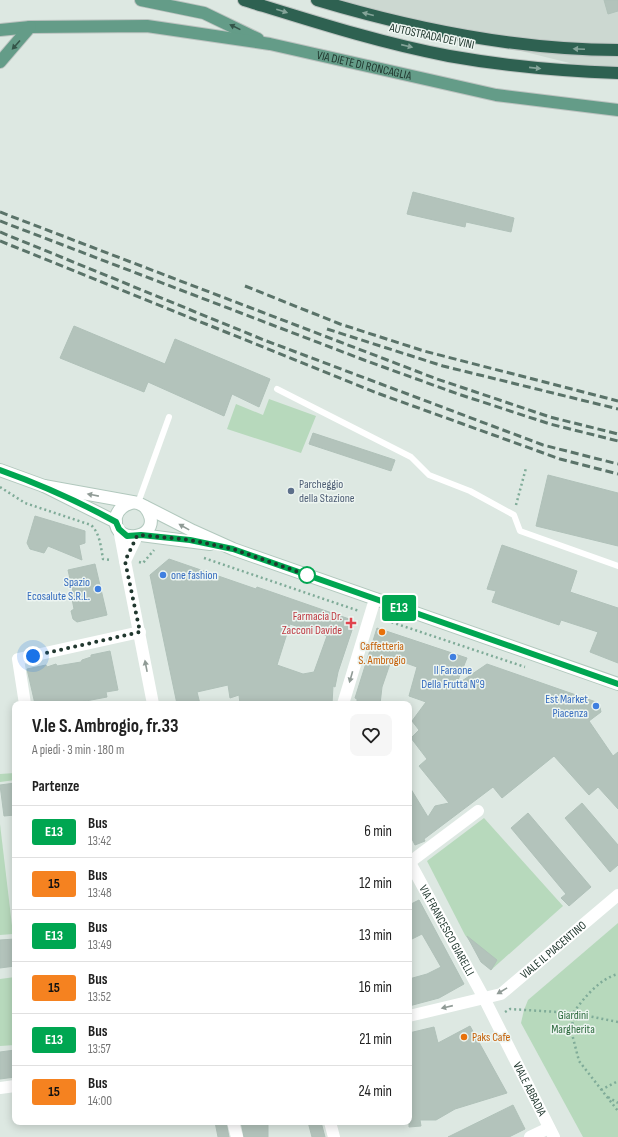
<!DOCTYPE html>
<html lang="it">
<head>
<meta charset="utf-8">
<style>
  :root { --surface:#fff; --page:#f6f6f6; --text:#222; --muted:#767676; --line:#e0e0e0 }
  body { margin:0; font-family:"Sofia Sans Condensed",sans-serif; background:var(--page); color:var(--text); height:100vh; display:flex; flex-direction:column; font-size:15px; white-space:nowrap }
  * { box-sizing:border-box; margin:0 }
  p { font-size:13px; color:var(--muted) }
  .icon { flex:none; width:22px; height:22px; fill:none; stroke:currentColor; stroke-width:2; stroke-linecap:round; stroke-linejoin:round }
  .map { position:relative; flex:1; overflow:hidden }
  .sheet { position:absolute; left:12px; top:701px; width:400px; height:424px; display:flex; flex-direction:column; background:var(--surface); border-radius:8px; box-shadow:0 2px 10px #0003 }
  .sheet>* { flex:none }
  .badge { padding:0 8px; border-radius:3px; font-size:14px; line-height:26px }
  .you { position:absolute; width:20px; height:20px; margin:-10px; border:3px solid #fff; border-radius:50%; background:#1a73e8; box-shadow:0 0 0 6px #1a73e833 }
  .map>.badge { position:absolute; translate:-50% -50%; box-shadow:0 0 0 2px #fff }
  h2 { padding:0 20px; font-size:15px; line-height:36px }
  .round { display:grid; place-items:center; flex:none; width:42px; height:42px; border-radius:8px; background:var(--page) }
  .overview { display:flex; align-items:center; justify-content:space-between; height:68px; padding:0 20px }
  h1 { font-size:19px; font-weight:700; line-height:30px }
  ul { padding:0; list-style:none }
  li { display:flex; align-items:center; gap:12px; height:52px; padding:0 20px; border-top:1px solid var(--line) }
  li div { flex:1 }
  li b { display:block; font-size:15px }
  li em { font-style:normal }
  li .badge { min-width:44px; font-weight:700; text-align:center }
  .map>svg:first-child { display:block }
  .built { fill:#ccd8d1 }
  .green { fill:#b7d9bc }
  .building { fill:#b3c3bb; stroke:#b0c1b9; fill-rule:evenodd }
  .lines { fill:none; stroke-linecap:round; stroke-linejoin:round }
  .secondary-casing { stroke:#b1c8bd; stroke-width:14 }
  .primary-casing { stroke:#bcc3c0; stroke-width:14 }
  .motorway-casing { stroke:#bcc3c0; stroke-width:14 }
  .path { stroke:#7fab98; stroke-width:2.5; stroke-dasharray:2 3; stroke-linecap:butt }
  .service { stroke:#fff; stroke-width:6 }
  .minor { stroke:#fff; stroke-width:12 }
  .secondary { stroke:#fff; stroke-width:12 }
  .primary { stroke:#649c88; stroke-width:12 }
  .motorway { stroke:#2e6151; stroke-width:12 }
  .rail { stroke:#5a7369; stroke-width:3; stroke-dasharray:8 4; stroke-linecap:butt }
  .oneway { fill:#84a499 }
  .oneway2 { fill:#345549 }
  .oneway3 { fill:#909b96 }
  .line-casing { stroke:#fff; stroke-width:9 }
  .line { stroke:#00a651; stroke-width:6 }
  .walk { stroke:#20372e; stroke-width:4; stroke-dasharray:0 7.2 }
  .service-dot { fill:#5c6f8a; stroke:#edf5f1; stroke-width:1.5 }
  .shop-dot { fill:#3f7fe0; stroke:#edf5f1; stroke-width:1.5 }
  .stop-dot { fill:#fff; stroke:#00a651; stroke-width:2 }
  .health-dot { fill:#e0444e; stroke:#edf5f1; stroke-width:1.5 }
  .food-dot { fill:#e8710a; stroke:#edf5f1; stroke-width:1.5 }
  .labels { text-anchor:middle; stroke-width:3; stroke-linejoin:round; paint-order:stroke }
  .street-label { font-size:12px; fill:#20372e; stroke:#edf5f1 }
  .service-label { font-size:12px; fill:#4e5e75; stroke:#edf5f1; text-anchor:start }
  .shop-label { font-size:12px; fill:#366cbe; stroke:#edf5f1; text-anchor:end }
  .health-label { font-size:12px; fill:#be3a42; stroke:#edf5f1; text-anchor:end }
  .food-label { font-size:12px; fill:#c56008; stroke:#edf5f1 }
  .park-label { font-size:12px; fill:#2d6b3e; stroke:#edf5f1 }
</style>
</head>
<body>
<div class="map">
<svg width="618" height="1137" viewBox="0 0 618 1137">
  <rect width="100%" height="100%" fill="#dde8e2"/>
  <path class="built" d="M315 0H618V75Z"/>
  <g class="green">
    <path d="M269 399 316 416 301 453 227 429 236 404 263 415Z"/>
    <path d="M15 773V780L0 782V774Z"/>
    <path d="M484 818 563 906 491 970 465 935 427 861Z"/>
    <path d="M0 824 13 934 0 935Z"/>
    <path d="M618 923V1137H583L521 1023 524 1010 528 1000Z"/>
    <path d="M15 977V1045L0 1046V979Z"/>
  </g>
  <g class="building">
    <path d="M604 0H618V11L608 14Z"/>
    <path d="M413 192 514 218 511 232 466 222 465 227 407 214Z"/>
    <path d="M74 326 165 364 175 339 270 379 259 407 232 394 224 416 148 382 144 392 60 358Z"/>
    <path d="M313 433 395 460 391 471 309 444Z"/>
    <path d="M548 475 618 493V546L536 526Z"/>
    <path d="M35 516 85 531V543L79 545 82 560 48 546 44 553 30 549 27 543Z"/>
    <path d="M502 545 577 571 570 592 618 608V663L590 652 598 632 561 620 559 625 492 602 496 591 487 589Z"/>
    <path d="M169 559 256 589 257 587 355 621 338 672 335 687 333 686 332 704H240L239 695 230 698 228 685 197 692 200 704H177L150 575ZM290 624 327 636 314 672 303 674 277 665Z"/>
    <path d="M95 564 107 615 77 622 73 619 71 611 74 609 71 594 73 592 68 570Z"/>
    <path d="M377 628 467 658 456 685 487 664 599 703 601 712 589 721 613 756 618 752V809L598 787 589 795 554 756 502 798 493 787 424 839 425 841 415 845 409 833V786L428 817 435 806 449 803 419 766 427 759 411 738 419 730 412 721 426 702 409 696 417 667 392 658 382 687 380 704H357V699L355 698Z"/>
    <path d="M110 651 118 690 106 692 107 697 70 704H35L27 669 46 665 47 667 56 664 57 666 81 662 82 660 91 657V655Z"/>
    <path d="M15 783V815L4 816 0 785Z"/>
    <path d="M582 803 618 845V865L610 872 565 818Z"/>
    <path d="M528 813 591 887 569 906 561 898 566 894 511 828Z"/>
    <path d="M419 900 464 984 439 998 409 1006V979L427 974 441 967 422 934 412 939 409 933V905Z"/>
    <path d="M467 936 497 960 491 970 481 962Z"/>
    <path d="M15 939V966L0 968V940Z"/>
    <path d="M470 1026 507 1093 455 1109 436 1120H420L421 1126 409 1127V1033L434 1027 438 1043Z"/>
    <path d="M15 1050V1077L0 1079V1052Z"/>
    <path d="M513 1105 525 1129 509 1137H448Z"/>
    <path d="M215 1122H226L229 1137H218Z"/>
    <path d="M241 1122H268V1137H244Z"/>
    <path d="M308 1122H321L325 1137H312Z"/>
  </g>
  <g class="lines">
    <defs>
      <g id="secondary">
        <path d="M0 470 44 486 116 522"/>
        <path d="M44 486 138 503 193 531 233 549 618 684"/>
        <path d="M131 503C124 505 118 509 116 517 111 549 169 538 145 507"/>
        <path d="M141 535 210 544"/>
      </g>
      <g id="primary">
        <path d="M141 0 204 13 258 39"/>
        <path id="s3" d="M0 30 30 27 147 26 270 44 496 95 618 110"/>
        <path d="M0 62 30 27"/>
      </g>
      <g id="motorway">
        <path d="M244 0C312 21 380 43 449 56 505 66 561 71 618 73"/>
        <path d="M317 0C414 29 516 50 618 50"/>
      </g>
    </defs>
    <use href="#secondary" class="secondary-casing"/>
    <use href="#primary" class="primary-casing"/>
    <use href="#motorway" class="motorway-casing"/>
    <g class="path">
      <path d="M0 487 25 503 91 525C100 533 101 548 103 559L112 560"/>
      <path d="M516 505 526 468"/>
      <path d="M204 558 359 611"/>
      <path d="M139 562 143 563 154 550"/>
      <path d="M382 619 525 667"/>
      <path d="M505 1012 510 1009 573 1013C584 998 599 979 618 974"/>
      <path d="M618 1022 573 1013 572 1034 579 1061 618 1111"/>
      <path d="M601 1090 618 1081"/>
      <path d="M608 1097 618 1103"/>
    </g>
    <g class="service">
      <path d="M277 389 411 457 429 475 470 491 514 515 520 531 618 566"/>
      <path d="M138 503 169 417"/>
    </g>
    <g class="minor">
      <path d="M119 529 125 561 137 536"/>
      <path d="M125 561 153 704"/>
      <path d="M25 704 18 659 140 632"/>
      <path d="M343 704 375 599"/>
      <path id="s1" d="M409 861 484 998 554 1137"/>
      <path d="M410 862 478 811"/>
      <path id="s2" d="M409 1016 501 994 618 895"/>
      <path d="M0 1088 15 1086"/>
      <path d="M233 1122 237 1137"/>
      <path d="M330 1122 334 1137"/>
      <path d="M530 1137 549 1128"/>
    </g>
    <use href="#secondary" class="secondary"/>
    <use href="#primary" class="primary"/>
    <use href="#motorway" class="motorway"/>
    <g class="rail">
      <path d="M0 212 437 379 550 417 618 434"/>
      <path d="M0 221 364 360 458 394 550 424 618 441"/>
      <path d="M0 232 264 340 543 445 618 464"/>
      <path d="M0 241 377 393 560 459 618 474"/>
      <path d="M245 286 340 324 424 351 618 401"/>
      <path d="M327 329 443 366 618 409"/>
    </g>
  </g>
  <defs><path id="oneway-solid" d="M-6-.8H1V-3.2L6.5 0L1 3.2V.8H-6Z"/></defs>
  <g class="oneway">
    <use href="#oneway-solid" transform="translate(282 11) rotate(17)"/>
    <use href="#oneway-solid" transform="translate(368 14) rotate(-166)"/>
    <use href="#oneway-solid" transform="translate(407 46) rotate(13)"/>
    <use href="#oneway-solid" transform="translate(579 49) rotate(-177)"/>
    <use href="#oneway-solid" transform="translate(535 68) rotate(6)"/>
  </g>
  <g class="oneway2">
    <use href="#oneway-solid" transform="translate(235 27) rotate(-154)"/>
    <use href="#oneway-solid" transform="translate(16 45) rotate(132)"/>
  </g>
  <g class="oneway3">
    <use href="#oneway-solid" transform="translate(93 495) rotate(-169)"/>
    <use href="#oneway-solid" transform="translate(184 527) rotate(-151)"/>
    <use href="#oneway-solid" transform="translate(146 666) rotate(-101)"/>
    <use href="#oneway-solid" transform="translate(351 677) rotate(106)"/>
    <use href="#oneway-solid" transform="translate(502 991) rotate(149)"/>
    <use href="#oneway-solid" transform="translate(447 1007) rotate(167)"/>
  </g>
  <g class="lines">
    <defs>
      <path id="line" d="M0 470C42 485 78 501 116 522L119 529 127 536 141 535 190 540 233 549 618 684"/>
    </defs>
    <use href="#line" class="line-casing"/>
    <use href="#line" class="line"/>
    <path class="walk" d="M33 656 140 632 125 561 137 536 141 535 190 540 233 549 307 575"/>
  </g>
  <circle class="service-dot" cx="291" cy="491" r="4"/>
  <g class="shop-dot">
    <circle cx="163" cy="575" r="4"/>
    <circle cx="98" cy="589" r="4"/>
    <circle cx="453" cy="657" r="4"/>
    <circle cx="596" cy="706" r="4"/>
  </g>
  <circle class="stop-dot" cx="307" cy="575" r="8"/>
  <path class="health-dot" d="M349 617h4v4h4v4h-4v4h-4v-4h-4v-4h4z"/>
  <g class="food-dot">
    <circle cx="382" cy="632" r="4"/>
    <circle cx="464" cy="1037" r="4"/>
  </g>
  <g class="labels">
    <g class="street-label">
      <text transform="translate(432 36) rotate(12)" y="4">AUTOSTRADA DEI VINI</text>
      <text dy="4" stroke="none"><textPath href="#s3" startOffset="368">VIA DIETE DI RONCAGLIA</textPath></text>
      <text dy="4" stroke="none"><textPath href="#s1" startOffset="79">VIA FRANCESCO GIARELLI</textPath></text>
      <text dy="4" stroke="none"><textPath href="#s2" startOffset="163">VIALE IL PIACENTINO</textPath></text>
      <text dy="4" stroke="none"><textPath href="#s1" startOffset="258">VIALE ABBADIA</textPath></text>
    </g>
    <g class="service-label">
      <text x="299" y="488">Parcheggio<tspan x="299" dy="14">della Stazione</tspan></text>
    </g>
    <g class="shop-label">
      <text x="171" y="579" text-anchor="start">one fashion</text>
      <text x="90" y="586">Spazio<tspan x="90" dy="14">Ecosalute S.R.L.</tspan></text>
      <text x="453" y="674" text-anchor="middle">Il Faraone<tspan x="453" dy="14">Della Frutta N°9</tspan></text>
      <text x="588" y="703">Est Market<tspan x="588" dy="14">Piacenza</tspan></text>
    </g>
    <g class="health-label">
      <text x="342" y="620">Farmacia Dr.<tspan x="342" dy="14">Zacconi Davide</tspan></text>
    </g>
    <g class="food-label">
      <text x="382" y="650">Caffetteria<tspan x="382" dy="14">S. Ambrogio</tspan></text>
      <text x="472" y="1041" text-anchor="start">Paks Cafe</text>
    </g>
    <g class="park-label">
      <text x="573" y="1019">Giardini<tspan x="573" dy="14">Margherita</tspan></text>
    </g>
  </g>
</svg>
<div class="you" style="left:33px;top:656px"></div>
<b class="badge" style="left:399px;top:608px;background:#00a651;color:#fff">E13</b>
<section class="sheet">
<div class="overview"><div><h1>V.le S. Ambrogio, fr.33</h1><p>A piedi · 3 min · 180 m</p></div><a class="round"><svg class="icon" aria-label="heart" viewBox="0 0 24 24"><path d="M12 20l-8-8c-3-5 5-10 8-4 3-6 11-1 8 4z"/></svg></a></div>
<h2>Partenze</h2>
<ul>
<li><span class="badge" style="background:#00a651;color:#fff">E13</span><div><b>Bus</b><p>13:42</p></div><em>6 min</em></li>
<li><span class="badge" style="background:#f58220;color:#111">15</span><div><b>Bus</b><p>13:48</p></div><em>12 min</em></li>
<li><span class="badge" style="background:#00a651;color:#fff">E13</span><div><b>Bus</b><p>13:49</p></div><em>13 min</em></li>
<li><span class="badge" style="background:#f58220;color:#111">15</span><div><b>Bus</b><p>13:52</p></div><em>16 min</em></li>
<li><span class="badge" style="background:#00a651;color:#fff">E13</span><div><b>Bus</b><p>13:57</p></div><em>21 min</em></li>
<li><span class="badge" style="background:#f58220;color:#111">15</span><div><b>Bus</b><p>14:00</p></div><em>24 min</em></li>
</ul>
</section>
</div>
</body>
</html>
